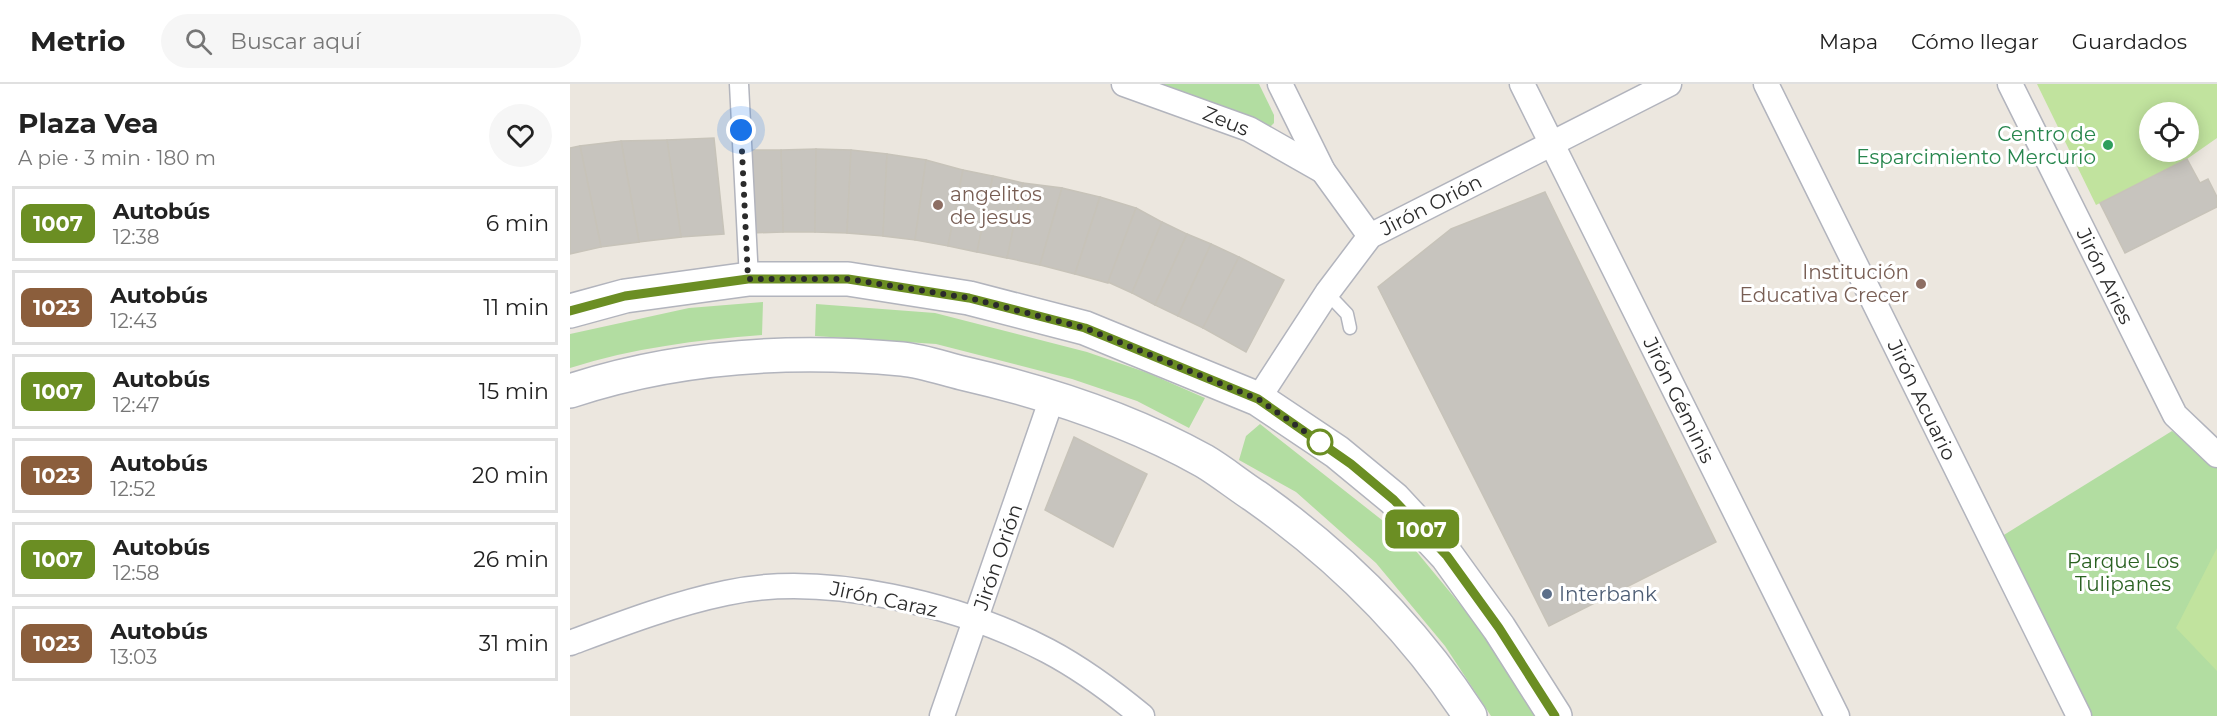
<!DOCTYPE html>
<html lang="es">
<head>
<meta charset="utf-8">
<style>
  :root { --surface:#fff; --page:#f6f6f6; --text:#222; --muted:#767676; --line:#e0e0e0 }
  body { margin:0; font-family:Montserrat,sans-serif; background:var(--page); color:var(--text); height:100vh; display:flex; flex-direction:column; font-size:22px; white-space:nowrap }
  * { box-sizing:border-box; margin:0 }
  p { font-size:20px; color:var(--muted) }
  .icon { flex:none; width:33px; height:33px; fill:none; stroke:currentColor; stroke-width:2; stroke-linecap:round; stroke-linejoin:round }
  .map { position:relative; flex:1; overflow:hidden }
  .side { display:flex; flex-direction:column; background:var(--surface); width:570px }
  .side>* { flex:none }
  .badge { padding:0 12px; border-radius:9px; font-size:21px; line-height:39px }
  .fabs { position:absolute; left:1569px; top:18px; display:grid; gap:12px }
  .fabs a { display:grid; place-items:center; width:60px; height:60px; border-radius:50%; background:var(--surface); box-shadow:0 3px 15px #0003; font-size:30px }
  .you { position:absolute; width:30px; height:30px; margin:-15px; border:4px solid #fff; border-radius:50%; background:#1a73e8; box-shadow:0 0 0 9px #1a73e833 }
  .map>.badge { position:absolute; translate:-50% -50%; box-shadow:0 0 0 3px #fff }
  .round { display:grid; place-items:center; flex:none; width:63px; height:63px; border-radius:32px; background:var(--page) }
  .summary { display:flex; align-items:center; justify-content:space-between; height:102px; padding:0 18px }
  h1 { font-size:28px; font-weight:700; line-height:45px }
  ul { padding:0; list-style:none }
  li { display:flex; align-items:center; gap:18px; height:75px; margin:0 12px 9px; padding:0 6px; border:3px solid var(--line); border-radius:0px }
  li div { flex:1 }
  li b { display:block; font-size:22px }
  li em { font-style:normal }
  li .badge { min-width:66px; font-weight:700; text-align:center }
  header { display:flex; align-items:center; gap:36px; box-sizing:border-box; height:84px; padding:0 30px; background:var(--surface); border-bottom:2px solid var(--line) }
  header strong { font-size:28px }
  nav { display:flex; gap:33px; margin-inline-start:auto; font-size:21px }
  .search { width:420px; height:54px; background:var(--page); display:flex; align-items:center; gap:15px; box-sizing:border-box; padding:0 21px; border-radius:33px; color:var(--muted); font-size:22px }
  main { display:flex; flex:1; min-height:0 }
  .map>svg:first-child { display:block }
  .green { fill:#b2dda1 }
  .pitch { fill:#c1e39e; fill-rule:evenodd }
  .building { fill:#c7c4be; stroke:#c7c3b9; stroke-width:1.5 }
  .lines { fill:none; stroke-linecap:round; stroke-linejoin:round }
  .service-casing { stroke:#b2b4bd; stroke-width:15 }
  .pedestrian-casing { stroke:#b2b4bd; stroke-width:21 }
  .minor-casing { stroke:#b2b4bd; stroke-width:27 }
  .secondary-casing { stroke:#b2b4bd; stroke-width:36 }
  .service { stroke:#fff; stroke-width:12 }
  .pedestrian { stroke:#fff; stroke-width:18 }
  .minor { stroke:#fff; stroke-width:24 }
  .secondary { stroke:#fff; stroke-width:33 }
  .line-casing { stroke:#fff; stroke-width:14 }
  .line { stroke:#6b8e23; stroke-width:9 }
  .walk { stroke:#2b2b2b; stroke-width:6; stroke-dasharray:0 10.8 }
  .leisure-dot { fill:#2e9e5b; stroke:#fff; stroke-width:2 }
  .education-dot { fill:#8d6e63; stroke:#fff; stroke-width:2 }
  .stop-dot { fill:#fff; stroke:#6b8e23; stroke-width:3 }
  .service-dot { fill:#5c6f8a; stroke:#fff; stroke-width:2 }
  .labels { text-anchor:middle; stroke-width:6; stroke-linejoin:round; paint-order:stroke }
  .street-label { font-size:20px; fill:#2b2b2b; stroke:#fff }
  .leisure-label { font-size:20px; fill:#27864d; stroke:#fff; text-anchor:end }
  .education-label { font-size:20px; fill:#785e54; stroke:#fff; text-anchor:start }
  .park-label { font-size:20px; fill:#2b6222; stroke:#fff }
  .service-label { font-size:20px; fill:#4e5e75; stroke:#fff; text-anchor:start }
</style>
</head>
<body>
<header>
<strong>Metrio</strong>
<div class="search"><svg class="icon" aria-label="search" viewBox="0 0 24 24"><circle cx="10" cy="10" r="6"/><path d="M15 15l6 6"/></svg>Buscar aquí</div>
<nav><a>Mapa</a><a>Cómo llegar</a><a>Guardados</a></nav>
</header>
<main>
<section class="side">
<div class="summary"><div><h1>Plaza Vea</h1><p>A pie · 3 min · 180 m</p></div><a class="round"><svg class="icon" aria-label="heart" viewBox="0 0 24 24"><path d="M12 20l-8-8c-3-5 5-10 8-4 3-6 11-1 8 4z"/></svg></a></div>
<ul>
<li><span class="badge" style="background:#6b8e23;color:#fff">1007</span><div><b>Autobús</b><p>12:38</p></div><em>6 min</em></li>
<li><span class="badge" style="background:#8b5e3c;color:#fff">1023</span><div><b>Autobús</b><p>12:43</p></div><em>11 min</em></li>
<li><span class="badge" style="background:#6b8e23;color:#fff">1007</span><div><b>Autobús</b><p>12:47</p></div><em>15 min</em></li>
<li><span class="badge" style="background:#8b5e3c;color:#fff">1023</span><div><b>Autobús</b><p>12:52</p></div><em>20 min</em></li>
<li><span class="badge" style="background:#6b8e23;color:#fff">1007</span><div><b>Autobús</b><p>12:58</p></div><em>26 min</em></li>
<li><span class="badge" style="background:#8b5e3c;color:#fff">1023</span><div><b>Autobús</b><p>13:03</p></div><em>31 min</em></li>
</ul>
</section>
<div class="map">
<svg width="1647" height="632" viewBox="0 0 1647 632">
  <rect width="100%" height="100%" fill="#ece7df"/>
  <g class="green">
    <path d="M583 0H689L704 31V39L698 45Z"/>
    <path d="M193 218 192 251C127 256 63 264 0 284V250L119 224Z"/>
    <path d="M246 220 365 229 517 268 578 289 635 314 619 344 567 317 502 295 366 260 245 252Z"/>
    <path d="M690 340 836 455 918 554 968 632H921L875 562 806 479 726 408 669 376 676 352Z"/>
    <path d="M1602 347 1647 381V632H1521L1429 454Z"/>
  </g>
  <g class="pitch">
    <path d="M1467 0H1647V54L1617 75 1526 121ZM1580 28H1618V68H1580Z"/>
    <path d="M1647 464V587L1606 544Z"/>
  </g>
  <g class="building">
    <path d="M144 54 154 150 111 153 97 56Z"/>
    <path d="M97 56 111 153 69 158 51 57Z"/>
    <path d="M51 57 69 158 31 163 10 62Z"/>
    <path d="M10 62 31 163 0 170V64Z"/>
    <path d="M246 65 245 148H213L211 66Z"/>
    <path d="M246 65 281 66 277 149 245 148Z"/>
    <path d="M179 66H211L213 148 181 149Z"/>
    <path d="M281 66 317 70 313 152 277 149Z"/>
    <path d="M317 70 356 76 345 156 313 152Z"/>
    <path d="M1617 75 1630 99 1638 95 1647 113V123L1555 169 1530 119Z"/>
    <path d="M356 76 393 86 378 162 345 156Z"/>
    <path d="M393 86 423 92 407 168 378 162Z"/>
    <path d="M423 92 453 99 437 174 407 168Z"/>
    <path d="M453 99 492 104 470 181 437 174Z"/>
    <path d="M492 104 530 113 505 190 470 181Z"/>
    <path d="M975 108 1146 458 979 542 808 203 881 145Z"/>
    <path d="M530 113 566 124 538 199 505 190Z"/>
    <path d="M566 124 592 138 562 209 538 198Z"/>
    <path d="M592 138 617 150 585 221 562 209Z"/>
    <path d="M617 150 641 160 608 232 585 221Z"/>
    <path d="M641 160 669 173 633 244 608 232Z"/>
    <path d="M669 173 714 196 676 268 633 244Z"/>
    <path d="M504 353 577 390 543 463 475 426Z"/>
  </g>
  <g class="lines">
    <defs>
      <path id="service" d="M757 209 777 230 780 244"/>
      <path id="pedestrian" d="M169 0 179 195"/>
      <g id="minor">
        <path d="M554 0 679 45 753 87"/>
        <path d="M710 0 753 87 800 152"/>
        <path d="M952 0 1267 632"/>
        <path d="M1196 0 1509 632"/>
        <path d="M1440 0 1605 331 1647 371"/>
        <path d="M688 315 757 209 800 152 1099 0"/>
        <path d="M0 559C51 540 103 520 156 509 254 487 391 521 478 567 512 585 543 608 572 632"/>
        <path d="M372 632 482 314"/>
      </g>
      <g id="secondary">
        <path d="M0 227 55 212 179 195H278L399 214 515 244 688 315 767 368 824 415 877 472 929 544 985 632"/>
        <path d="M0 307C106 272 220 265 332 275 352 277 372 284 392 289 475 308 559 335 634 377 651 387 668 401 685 412 770 472 843 544 900 632"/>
      </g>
    </defs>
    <use href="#service" class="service-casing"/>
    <use href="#pedestrian" class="pedestrian-casing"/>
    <use href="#minor" class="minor-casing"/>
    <use href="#secondary" class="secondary-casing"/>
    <use href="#service" class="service"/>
    <use href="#pedestrian" class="pedestrian"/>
    <use href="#minor" class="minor"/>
    <use href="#secondary" class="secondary"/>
  </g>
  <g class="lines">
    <defs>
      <path id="line" d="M0 227 55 212 178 195H278L399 214 515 244 688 315 781 380 824 416 877 472 929 544 985 632"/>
    </defs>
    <use href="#line" class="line-casing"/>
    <use href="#line" class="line"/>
    <path class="walk" d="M171 46 178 195H278L399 214 515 244 688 315 750 358"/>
  </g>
  <circle class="leisure-dot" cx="1538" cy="61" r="6"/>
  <g class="education-dot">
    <circle cx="368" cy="121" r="6"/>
    <circle cx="1351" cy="200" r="6"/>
  </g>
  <circle class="stop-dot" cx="750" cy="358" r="12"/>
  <circle class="service-dot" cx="977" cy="510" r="6"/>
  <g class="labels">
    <g class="street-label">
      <text transform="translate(656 37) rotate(22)" y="7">Zeus</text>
      <text transform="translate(861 121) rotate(-27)" y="7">Jirón Orión</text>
      <text transform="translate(1535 192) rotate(64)" y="7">Jirón Aries</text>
      <text transform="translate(1109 316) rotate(64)" y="7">Jirón Géminis</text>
      <text transform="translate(1352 316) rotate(64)" y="7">Jirón Acuario</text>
      <text transform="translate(428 473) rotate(-71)" y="7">Jirón Orión</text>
      <text transform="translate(314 515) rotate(12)" y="7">Jirón Caraz</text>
    </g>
    <g class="leisure-label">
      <text x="1526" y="57">Centro de<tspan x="1526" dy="23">Esparcimiento Mercurio</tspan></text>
    </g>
    <g class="education-label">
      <text x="380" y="117">angelitos<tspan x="380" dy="23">de jesus</tspan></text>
      <text x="1339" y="195" text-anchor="end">Institución<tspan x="1339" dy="23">Educativa Crecer</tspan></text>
    </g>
    <g class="park-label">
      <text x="1553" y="484">Parque Los<tspan x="1553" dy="23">Tulipanes</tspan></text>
    </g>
    <g class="service-label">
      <text x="989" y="517">Interbank</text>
    </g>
  </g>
</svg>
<div class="fabs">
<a><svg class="icon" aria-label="locate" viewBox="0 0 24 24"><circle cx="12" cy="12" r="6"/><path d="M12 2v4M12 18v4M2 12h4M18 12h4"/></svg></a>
</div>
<div class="you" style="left:171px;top:46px"></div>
<b class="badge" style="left:852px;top:445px;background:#6b8e23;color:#fff">1007</b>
</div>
</main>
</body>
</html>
